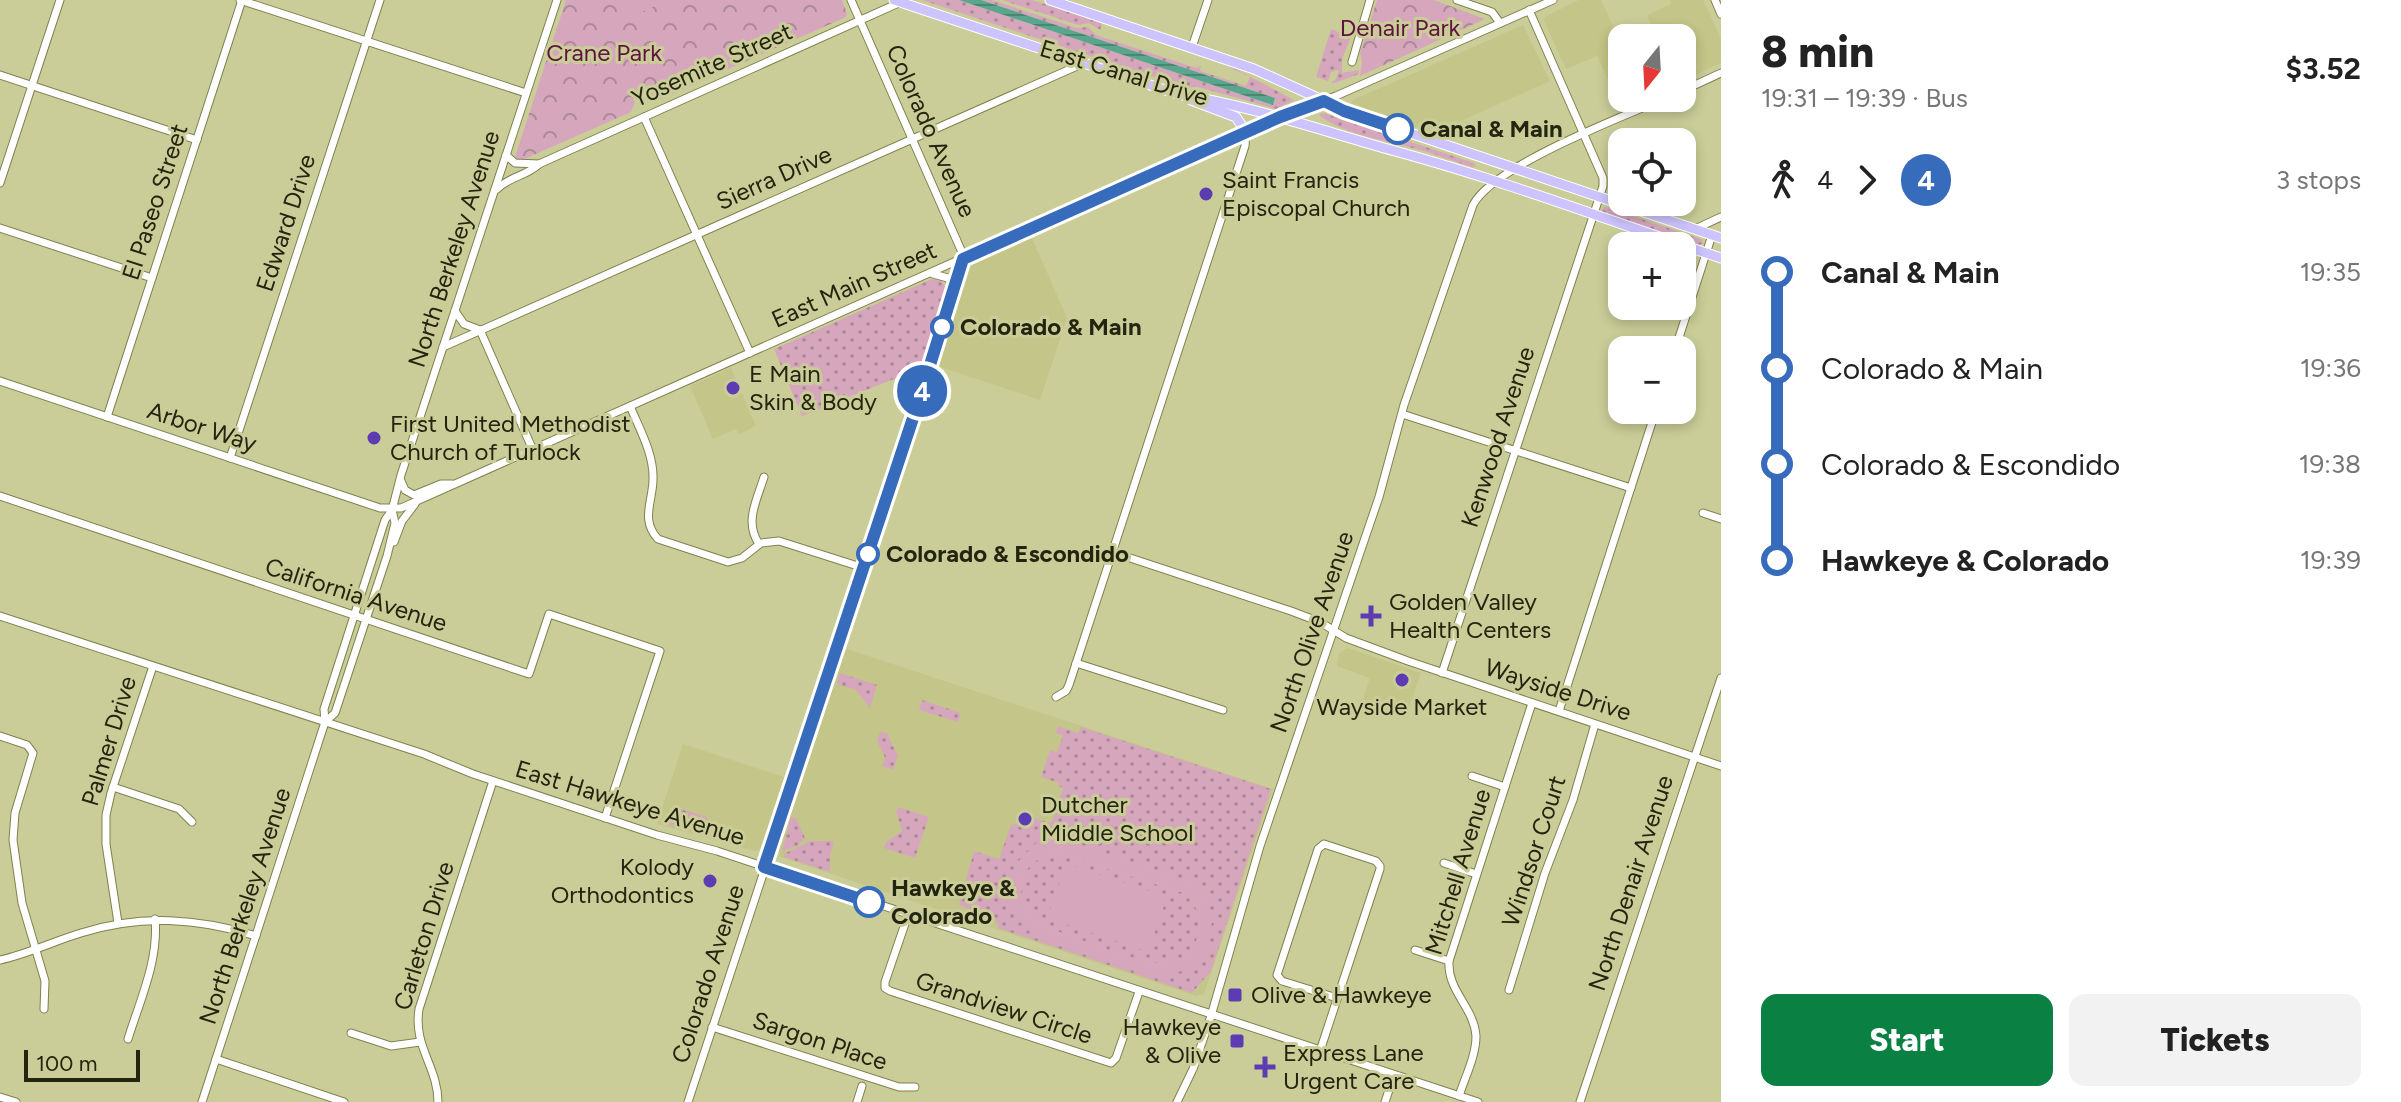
<!DOCTYPE html>
<html lang="en">
<head>
<meta charset="utf-8">
<style>
  :root { --surface:#fff; --page:#f2f2f2; --text:#222; --muted:#767676; --accent:#0b8043 }
  body { margin:0; font-family:Figtree,sans-serif; background:var(--page); color:var(--text); height:100vh; display:flex; flex-direction:column; font-size:30px; white-space:nowrap }
  * { box-sizing:border-box; margin:0 }
  p { font-size:26px; color:var(--muted) }
  .icon { flex:none; width:44px; height:44px; fill:none; stroke:currentColor; stroke-width:2; stroke-linecap:round; stroke-linejoin:round }
  .map { position:relative; flex:1; overflow:hidden }
  .side { display:flex; flex-direction:column; background:var(--surface); width:680px }
  .side>* { flex:none }
  .badge { padding:0 16px; border-radius:26px; font-size:28px; line-height:52px }
  .needle { width:52px; rotate:198deg }
  .buttons { position:absolute; left:1608px; top:24px; display:grid; gap:16px }
  .buttons a { display:grid; place-items:center; width:88px; height:88px; border-radius:16px; background:var(--surface); box-shadow:0 4px 12px #0003; font-size:40px }
  .scale { position:absolute; left:24px; bottom:20px; width:116px; box-sizing:border-box; padding-left:8px; border:4px solid #242510; border-top:0; font-size:22px; line-height:28px; white-space:nowrap; color:#242510; -webkit-text-stroke:6px #cacd97; paint-order:stroke }
  .map>.badge { position:absolute; translate:-50% -50%; box-shadow:0 0 0 4px #fff }
  .legs { display:flex; align-items:center; gap:12px; height:88px; padding:0 40px; font-size:26px }
  .legs p { margin-inline-start:auto }
  .summary { display:flex; align-items:center; justify-content:space-between; height:136px; padding:0 40px }
  h1 { font-size:44px; font-weight:800; line-height:60px }
  .action { display:flex; gap:16px; margin-top:auto; padding:16px 40px }
  .action a { flex:1; height:92px; border-radius:16px; background:var(--accent); color:#fff; font-size:32px; font-weight:800; line-height:92px; text-align:center }
  .action a+a { background:var(--page); color:var(--text) }
  ul { padding:0 40px; list-style:none }
  li { display:flex; align-items:center; gap:28px; height:96px; font-size:30px }
  li i { display:grid; place-items:center; width:12px; height:100%; margin:0 10px; background:currentColor }
  li i::after { content:''; width:20px; height:20px; margin:-10px; border:6px solid; border-radius:50%; background:var(--surface) }
  li p { margin-inline-start:auto }
  li:first-child i { background:linear-gradient(#0000 50%,currentColor 0) }
  li:last-child i { background:linear-gradient(currentColor 50%,#0000 0) }
  main { display:flex; flex:1; min-height:0 }
  .map>svg:first-child { display:block }
  .built { fill:#c3c688 }
  .grass { fill:url(#grass-dots); fill-rule:evenodd }
  .park { fill:url(#park-crowns) }
  .pitch { fill:#d6a7bc; fill-rule:evenodd }
  .water { fill:url(#water-rules) }
  .lines { fill:none; stroke-linecap:round; stroke-linejoin:round }
  .minor-casing { stroke:#80824f; stroke-width:9 }
  .major-casing { stroke:#fff; stroke-width:11 }
  .minor { stroke:#fff; stroke-width:7 }
  .major { stroke:#cdc3fe; stroke-width:9 }
  .line-1-casing { stroke:#fff; stroke-width:18 }
  .line-1 { stroke:#376bbb; stroke-width:12 }
  .stop-1-dot { fill:#fff; stroke:#376bbb; stroke-width:4 }
  .poi-dot { fill:#5d3bb3; stroke:#cacd97; stroke-width:3 }
  .labels { text-anchor:middle; stroke-width:6; stroke-linejoin:round; paint-order:stroke }
  .park-label { font-size:24px; fill:#5f133e; stroke:#cacd97 }
  .street-label { font-size:24px; fill:#242510; stroke:#cacd97 }
  .stop-label { font-size:24px; font-weight:bold; fill:#242510; stroke:#cacd97; text-anchor:start }
  .poi-label { font-size:24px; fill:#242510; stroke:#cacd97; text-anchor:start }
</style>
</head>
<body>
<main>
<div class="map">
<svg width="1721" height="1102" viewBox="0 0 1721 1102">
  <defs>
    <pattern id="grass-dots" width="8" height="8" patternUnits="userSpaceOnUse" patternTransform="scale(2)"><rect width="8" height="8" fill="#d6a7bc"/><path d="M2 2h.1M6 6h.1" fill="none" stroke="#ad8897" stroke-width="1.8" stroke-linecap="round"/></pattern>
    <pattern id="park-crowns" width="20" height="18" patternUnits="userSpaceOnUse" patternTransform="scale(2)"><rect width="20" height="18" fill="#d6a7bc"/><path d="M2 6a3 3 0 1 1 6 0M12 15a3 3 0 1 1 6 0" fill="none" stroke="#ad8897"/></pattern>
    <pattern id="water-rules" width="6" height="5" patternUnits="userSpaceOnUse" patternTransform="scale(2)"><rect width="6" height="5" fill="#58a68d"/><path d="M0 2.5h6" fill="none" stroke="#498772"/></pattern>
  </defs>
  <rect width="100%" height="100%" fill="#cacd97"/>
  <g class="built">
    <path d="M1579 0H1601L1622 45V98H1644L1621 108 1597 56 1566 69 1543 18Z"/>
    <path d="M1670 0H1703L1721 39V63L1682 81V38H1637L1654 31 1647 15 1671 4Z"/>
    <path d="M1523 25 1550 81 1434 133 1351 104 1353 100Z"/>
    <path d="M1031 236 1067 318 1040 400 937 366 971 264Z"/>
    <path d="M731 368 756 426 739 434 736 429 713 439 690 386Z"/>
    <path d="M844 648 1273 789 1204 994 1196 996 781 857 778 849Z"/>
    <path d="M1348 648 1421 673 1405 719 1361 705 1370 678 1337 666 1339 653Z"/>
    <path d="M683 744 787 778 762 849 755 851 657 824Z"/>
  </g>
  <g class="grass">
    <path d="M922 0H959L1273 105 1275 98 981 0H992L1077 28 1088 27 1096 35 1196 68 1201 66 1200 71 1246 86 1250 77 1229 67H1232L1294 100 1276 109 1198 87H1183Z"/>
    <path d="M1002 0H1032L1102 23 1100 30 1089 23 1078 25Z"/>
    <path d="M1331 29 1351 37 1342 59V73L1359 70V74L1335 83 1331 82 1336 79 1339 70 1331 72 1328 81 1316 77Z"/>
    <path d="M1323 113 1474 163 1475 166 1472 167C1453 161 1433 153 1413 148 1386 141 1340 133 1319 115Z"/>
    <path d="M1605 207 1701 239 1703 243 1699 245 1603 214 1601 210Z"/>
    <path d="M932 279 941 280 947 290 921 368 802 416 774 349Z"/>
    <path d="M840 673 877 685 870 708 856 690 837 684Z"/>
    <path d="M922 700 961 713 958 722 919 710Z"/>
    <path d="M1058 726 1078 733 1081 727 1271 789 1211 971 1192 993 998 928 999 924 995 923 996 919 959 905 974 851 999 859 1011 825 1020 823 1027 816 1051 823 1063 788 1058 786 1059 783 1041 777 1050 750 1057 752 1063 736 1056 733ZM1042 833 1211 889 1206 902 1212 923 1173 974H1148L1013 913 1029 851 1037 845Z"/>
    <path d="M880 732 887 733 898 756 893 770 882 766 885 757 877 741Z"/>
    <path d="M675 807 707 817 703 833 665 824 670 810H675Z"/>
    <path d="M898 807 929 817 915 858 884 848 886 842 902 831 896 812Z"/>
    <path d="M791 817 796 818 805 838 797 846 782 851Z"/>
    <path d="M810 841H834L830 856V872L784 857V854Z"/>
    <path d="M1057 853 1184 893C1196 904 1202 916 1199 932 1196 947 1185 960 1170 963 1148 968 1069 935 1043 926 1008 905 1015 859 1057 853Z"/>
  </g>
  <g class="park">
    <path d="M566 0H842L847 13 846 17 652 103 641 92 633 99 635 102 631 112 520 161 515 157Z"/>
    <path d="M1377 0H1434L1485 19 1360 76 1362 62 1360 53Z"/>
  </g>
  <g class="pitch">
    <path d="M613 0H654L657 5 623 21Z"/>
    <path d="M1041 832 1211 889 1206 902C1213 918 1214 935 1205 950 1196 965 1181 974 1164 975 1138 977 1066 947 1038 937 1011 922 998 888 1019 861 1028 848 1036 849 1041 832ZM1057 853 1184 893C1196 904 1202 916 1199 932 1196 947 1185 960 1170 963 1148 968 1069 935 1043 926 1008 905 1015 859 1057 853Z"/>
    <path d="M1066 863 1167 897 1148 952 1047 918Z"/>
  </g>
  <path class="water" d="M959 0H981L1275 98 1273 105Z"/>
  <g class="lines">
    <defs>
      <g id="minor">
        <path d="M240 0 526 93"/>
        <path d="M1457 0 1492 12 1500 23"/>
        <path d="M1715 0 1721 14"/>
        <path d="M1192 47 1208 0"/>
        <path d="M1352 62 1370 0"/>
        <path d="M0 75 197 140"/>
        <path d="M1682 91 1721 73"/>
        <path d="M644 117 750 353"/>
        <path d="M506 155 515 163 539 164"/>
        <path d="M0 183 60 0"/>
        <path d="M497 189C510 176 527 176 539 164L901 2"/>
        <path d="M0 228 152 278"/>
        <path d="M1695 229 1721 217"/>
        <path d="M933 274 948 278 954 288"/>
        <path d="M455 311 464 324 480 330"/>
        <path d="M480 330 532 448"/>
        <path d="M443 347 1084 63"/>
        <path d="M1675 350 1712 235"/>
        <path d="M0 381 380 508H401L1280 117 1336 96 1553 0"/>
        <path d="M630 406C639 428 654 454 653 479 653 501 640 520 658 539L728 562 742 558 761 543 779 541 864 568"/>
        <path d="M1402 414 1631 488"/>
        <path d="M107 417 242 0"/>
        <path d="M230 458 380 0"/>
        <path d="M401 481 405 490 414 495 441 484H452"/>
        <path d="M0 496 529 674 549 614 660 651 605 818"/>
        <path d="M1703 513 1721 519"/>
        <path d="M394 542 402 521 415 504"/>
        <path d="M759 544C744 522 757 500 764 477"/>
        <path d="M1112 552 1291 611 1320 622 1346 638 1408 661 1721 766"/>
        <path d="M0 616 424 754 473 774 657 835 717 851 1478 1102"/>
        <path d="M1076 663 1223 710"/>
        <path d="M1442 673 1603 186V178L1529 10"/>
        <path d="M1056 697 1066 691 1069 685 1245 146 1246 132"/>
        <path d="M1559 711 1656 410"/>
        <path d="M325 722 335 713 387 556 395 523 392 510"/>
        <path d="M0 736 27 745 33 753 15 813 13 840 22 903 45 981 44 1009"/>
        <path d="M1472 776 1505 787"/>
        <path d="M113 787 179 809 192 822"/>
        <path d="M1444 863 1476 874"/>
        <path d="M908 915 885 982V988L890 991 1111 1063 1116 1058 1139 992"/>
        <path d="M118 923 106 844V815L111 793 153 666"/>
        <path d="M1415 950 1449 961"/>
        <path d="M0 960C28 954 54 941 81 933 141 914 198 918 256 936"/>
        <path d="M1509 990 1545 873 1573 800 1595 724"/>
        <path d="M712 1027 899 1087H915"/>
        <path d="M351 1033 391 1046 420 1042"/>
        <path d="M128 1039C140 1000 159 960 155 919"/>
        <path d="M1320 1051 1380 869V866L1376 861 1324 844 1318 849 1277 975 1282 981 1337 998"/>
        <path d="M216 1059 344 1102"/>
        <path d="M1459 1096C1465 1077 1476 1056 1476 1036 1474 1007 1447 991 1449 961L1532 703"/>
        <path d="M0 1097 16 1102"/>
        <path d="M202 1102 325 722 324 709 385 520 392 510 401 475 557 0"/>
        <path d="M438 1102C438 1067 413 1047 419 1009L493 781"/>
        <path d="M688 1102 932 361 963 259 961 250 851 0"/>
        <path d="M857 1102 862 1086"/>
        <path d="M1177 1102 1193 1069 1211 1016 1260 846 1379 497 1404 405 1473 205C1493 166 1622 117 1666 98"/>
        <path d="M1385 1102 1394 1075"/>
        <path d="M1580 1102 1721 678"/>
      </g>
      <g id="major">
        <path d="M894 0 1177 94C1252 106 1323 131 1395 151 1505 181 1613 222 1721 258"/>
        <path d="M1050 0 1254 69 1351 113 1721 238"/>
        <path d="M1191 100 1236 117 1246 132"/>
      </g>
    </defs>
    <use href="#minor" class="minor-casing"/>
    <use href="#major" class="major-casing"/>
    <use href="#minor" class="minor"/>
    <use href="#major" class="major"/>
  </g>
  <g class="lines">
    <defs>
      <path id="line-1" d="M869 902 764 867 920 397 963 259 1280 117 1324 101 1344 111 1398 129"/>
    </defs>
    <use href="#line-1" class="line-1-casing"/>
    <use href="#line-1" class="line-1"/>
  </g>
  <g class="stop-1-dot">
    <circle cx="1398" cy="129" r="14"/>
    <circle cx="942" cy="327" r="10"/>
    <circle cx="868" cy="554" r="10"/>
    <circle cx="869" cy="902" r="14"/>
  </g>
  <g class="poi-dot">
    <circle cx="1206" cy="194" r="8"/>
    <circle cx="733" cy="388" r="8"/>
    <circle cx="374" cy="438" r="8"/>
    <path d="M1367 604h8v8h8v8h-8v8h-8v-8h-8v-8h8z"/>
    <circle cx="1402" cy="680" r="8"/>
    <circle cx="1025" cy="819" r="8"/>
    <circle cx="710" cy="881" r="8"/>
    <rect x="1227" y="987" width="16" height="16" rx="4"/>
    <rect x="1229" y="1033" width="16" height="16" rx="4"/>
    <path d="M1261 1055h8v8h8v8h-8v8h-8v-8h-8v-8h8z"/>
  </g>
  <g class="labels">
    <g class="park-label">
      <text x="1400" y="36">Denair Park</text>
      <text x="604" y="61">Crane Park</text>
    </g>
    <g class="street-label">
      <text transform="translate(712 65) rotate(-24)" y="8">Yosemite Street</text>
      <text transform="translate(1124 73) rotate(17)" y="8">East Canal Drive</text>
      <text transform="translate(931 131) rotate(66)" y="8">Colorado Avenue</text>
      <text transform="translate(774 178) rotate(-24)" y="8">Sierra Drive</text>
      <text transform="translate(155 202) rotate(-72)" y="8">El Paseo Street</text>
      <text transform="translate(286 223) rotate(-72)" y="8">Edward Drive</text>
      <text transform="translate(454 249) rotate(-72)" y="8">North Berkeley Avenue</text>
      <text transform="translate(854 285) rotate(-24)" y="8">East Main Street</text>
      <text transform="translate(202 427) rotate(18)" y="8">Arbor Way</text>
      <text transform="translate(1498 437) rotate(-72)" y="8">Kenwood Avenue</text>
      <text transform="translate(356 595) rotate(18)" y="8">California Avenue</text>
      <text transform="translate(1312 632) rotate(-71)" y="8">North Olive Avenue</text>
      <text transform="translate(1558 690) rotate(18)" y="8">Wayside Drive</text>
      <text transform="translate(109 741) rotate(-73)" y="8">Palmer Drive</text>
      <text transform="translate(630 803) rotate(17)" y="8">East Hawkeye Avenue</text>
      <text transform="translate(1534 851) rotate(-72)" y="8">Windsor Court</text>
      <text transform="translate(1458 872) rotate(-73)" y="8">Mitchell Avenue</text>
      <text transform="translate(1631 883) rotate(-72)" y="8">North Denair Avenue</text>
      <text transform="translate(245 906) rotate(-72)" y="8">North Berkeley Avenue</text>
      <text transform="translate(424 936) rotate(-73)" y="8">Carleton Drive</text>
      <text transform="translate(708 974) rotate(-72)" y="8">Colorado Avenue</text>
      <text transform="translate(1004 1008) rotate(18)" y="8">Grandview Circle</text>
      <text transform="translate(820 1041) rotate(18)" y="8">Sargon Place</text>
    </g>
    <g class="stop-label">
      <text x="1420" y="137">Canal &amp; Main</text>
      <text x="960" y="335">Colorado &amp; Main</text>
      <text x="886" y="562">Colorado &amp; Escondido</text>
      <text x="891" y="896">Hawkeye &amp;<tspan x="891" dy="28">Colorado</tspan></text>
    </g>
    <g class="poi-label">
      <text x="1222" y="188">Saint Francis<tspan x="1222" dy="28">Episcopal Church</tspan></text>
      <text x="749" y="382">E Main<tspan x="749" dy="28">Skin &amp; Body</tspan></text>
      <text x="390" y="432">First United Methodist<tspan x="390" dy="28">Church of Turlock</tspan></text>
      <text x="1389" y="610">Golden Valley<tspan x="1389" dy="28">Health Centers</tspan></text>
      <text x="1402" y="715" text-anchor="middle">Wayside Market</text>
      <text x="1041" y="813">Dutcher<tspan x="1041" dy="28">Middle School</tspan></text>
      <text x="694" y="875" text-anchor="end">Kolody<tspan x="694" dy="28">Orthodontics</tspan></text>
      <text x="1251" y="1003">Olive &amp; Hawkeye</text>
      <text x="1221" y="1035" text-anchor="end">Hawkeye<tspan x="1221" dy="28">&amp; Olive</tspan></text>
      <text x="1283" y="1061">Express Lane<tspan x="1283" dy="28">Urgent Care</tspan></text>
    </g>
  </g>
</svg>
<div class="buttons">
<a><svg class="needle" viewBox="-14 -14 28 28"><path d="M0-13l5 13h-10z" fill="#e53935"/><path d="M0 13l5-13h-10z" fill="#767676"/></svg></a>
<a><svg class="icon" aria-label="locate" viewBox="0 0 24 24"><circle cx="12" cy="12" r="6"/><path d="M12 2v4M12 18v4M2 12h4M18 12h4"/></svg></a>
<a>+</a>
<a>−</a>
</div>
<div class="scale">100 m</div>
<b class="badge" style="left:922px;top:391px;background:#376bbb;color:#fff">4</b>
</div>
<section class="side">
<div class="summary"><div><h1>8 min</h1><p>19:31 – 19:39 · Bus</p></div><b>$3.52</b></div>
<div class="legs"><svg class="icon" aria-label="walk" viewBox="0 0 24 24"><circle cx="13" cy="4" r="2"/><path d="M13 8l-2 6 4 7M11 14l-3 7M7 12l3-4h3l4 4"/></svg>4<svg class="icon" aria-label="forward" viewBox="0 0 24 24"><path d="M9 5l7 7-7 7"/></svg><b class="badge" style="background:#376bbb;color:#fff">4</b><p>3 stops</p></div>
<ul>
<li><i style="color:#376bbb"></i><b>Canal &amp; Main</b><p>19:35</p></li>
<li><i style="color:#376bbb"></i><span>Colorado &amp; Main</span><p>19:36</p></li>
<li><i style="color:#376bbb"></i><span>Colorado &amp; Escondido</span><p>19:38</p></li>
<li><i style="color:#376bbb"></i><b>Hawkeye &amp; Colorado</b><p>19:39</p></li>
</ul>
<div class="action"><a>Start</a><a>Tickets</a></div>
</section>
</main>
</body>
</html>
